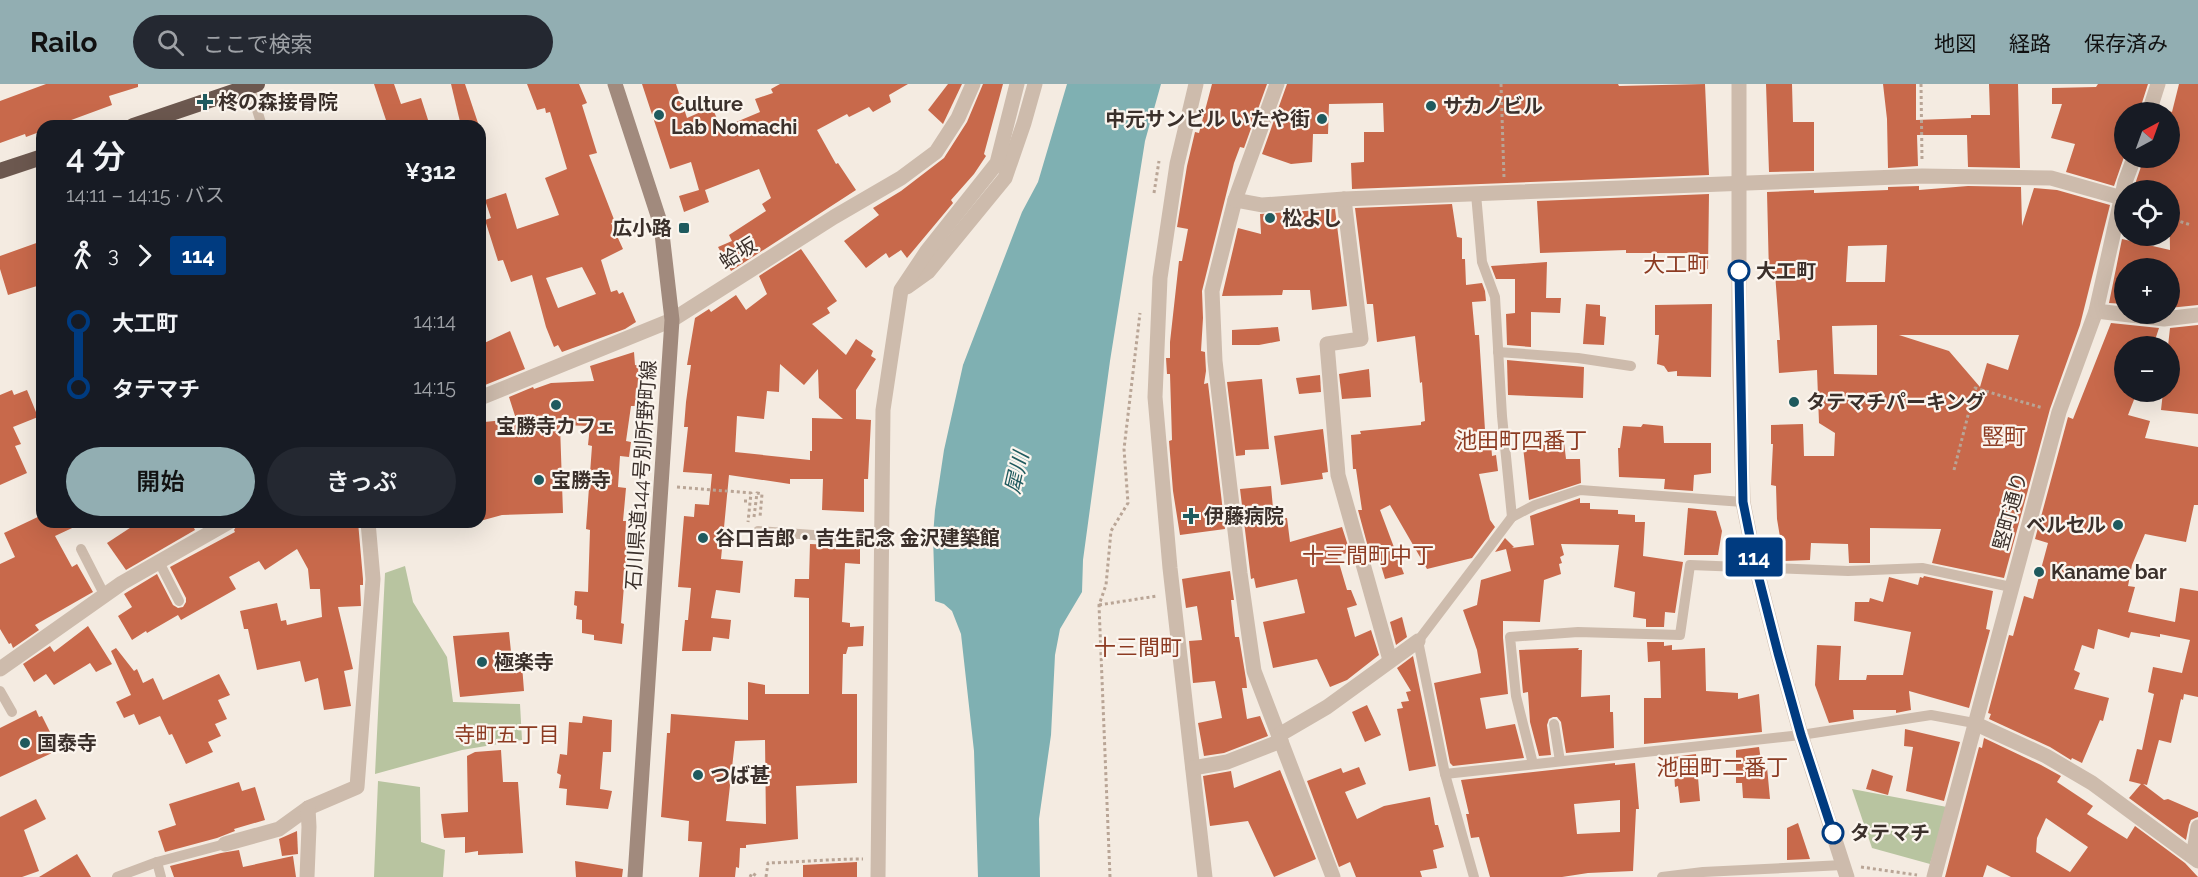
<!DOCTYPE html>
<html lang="ja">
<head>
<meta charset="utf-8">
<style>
  :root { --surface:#171b24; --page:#242831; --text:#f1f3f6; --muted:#9ea1a6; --accent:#92aeb2 }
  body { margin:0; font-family:Raleway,"Noto Sans JP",sans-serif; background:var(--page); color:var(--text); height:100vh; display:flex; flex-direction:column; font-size:22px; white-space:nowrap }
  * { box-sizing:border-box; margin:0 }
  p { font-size:20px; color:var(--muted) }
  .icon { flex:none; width:33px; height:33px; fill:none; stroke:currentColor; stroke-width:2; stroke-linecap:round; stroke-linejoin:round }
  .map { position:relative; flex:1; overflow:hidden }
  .panel { position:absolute; left:36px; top:36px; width:450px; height:408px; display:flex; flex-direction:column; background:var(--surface); border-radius:18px; box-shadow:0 6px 24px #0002 }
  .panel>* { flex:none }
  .badge { padding:0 12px; border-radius:4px; font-size:21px; line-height:39px }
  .needle { width:39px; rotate:41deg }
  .buttons { position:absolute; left:2114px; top:18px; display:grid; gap:12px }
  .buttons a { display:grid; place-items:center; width:66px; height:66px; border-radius:50%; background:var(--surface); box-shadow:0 6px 24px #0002; font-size:30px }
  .map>.badge { position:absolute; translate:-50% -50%; box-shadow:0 0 0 3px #fff }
  .legs { display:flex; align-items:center; gap:9px; height:66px; padding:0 30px; font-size:20px }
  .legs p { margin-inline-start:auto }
  .headline { display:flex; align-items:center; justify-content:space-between; height:102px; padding:0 30px }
  h1 { font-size:33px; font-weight:600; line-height:45px }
  .primary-button { display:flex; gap:12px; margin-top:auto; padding:12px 30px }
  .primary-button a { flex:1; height:69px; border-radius:36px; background:var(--accent); color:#111; font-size:24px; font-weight:600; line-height:69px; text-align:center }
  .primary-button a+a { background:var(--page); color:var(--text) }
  ul { padding:0 30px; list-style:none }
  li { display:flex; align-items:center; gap:21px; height:66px; font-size:22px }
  li i { display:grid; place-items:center; width:9px; height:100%; margin:0 8px; background:currentColor }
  li i::after { content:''; width:15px; height:15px; margin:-8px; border:4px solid; border-radius:50%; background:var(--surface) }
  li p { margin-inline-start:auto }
  li:first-child i { background:linear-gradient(#0000 50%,currentColor 0) }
  li:last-child i { background:linear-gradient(currentColor 50%,#0000 0) }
  header { display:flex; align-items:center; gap:36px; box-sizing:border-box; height:84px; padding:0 30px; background:var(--accent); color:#111 }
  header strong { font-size:28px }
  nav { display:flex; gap:33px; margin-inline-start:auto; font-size:21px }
  .search { width:420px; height:54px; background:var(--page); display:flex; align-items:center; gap:15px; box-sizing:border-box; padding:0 21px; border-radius:33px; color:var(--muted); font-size:22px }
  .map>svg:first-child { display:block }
  .green { fill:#b8c4a0 }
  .water { fill:#7fb0b2 }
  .building { fill:#c8694b; fill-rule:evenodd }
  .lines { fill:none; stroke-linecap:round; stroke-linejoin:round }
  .path { stroke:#b9a596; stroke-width:3; stroke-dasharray:3 3; stroke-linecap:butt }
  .service { stroke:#cdbbac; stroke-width:10 }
  .pedestrian { stroke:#cdbbac; stroke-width:15 }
  .minor { stroke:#cdbbac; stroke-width:15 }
  .tertiary { stroke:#cdbbac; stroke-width:15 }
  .secondary { stroke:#a18a7d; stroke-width:15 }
  .trunk { stroke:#6c584f; stroke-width:16 }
  .line-1-casing { stroke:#fff; stroke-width:14 }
  .line-1 { stroke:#003b80; stroke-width:9 }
  .poi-dot { fill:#1f5a5e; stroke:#fbf5ee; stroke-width:2 }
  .stop-1-dot { fill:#fff; stroke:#003b80; stroke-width:3 }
  .labels { text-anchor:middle; stroke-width:4.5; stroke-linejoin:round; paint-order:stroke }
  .poi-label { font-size:20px; font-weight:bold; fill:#3b302b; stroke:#fbf5ee; text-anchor:start }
  .street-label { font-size:20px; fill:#3b302b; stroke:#fbf5ee }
  .stop-label { font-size:20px; font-weight:bold; fill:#3b302b; stroke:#fbf5ee; text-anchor:start }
  .water-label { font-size:21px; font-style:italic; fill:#1f5a5e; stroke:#fbf5ee }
  .neighbourhood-label { font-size:21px; fill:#8c3b22; stroke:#fbf5ee }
  .quarter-label { font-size:22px; fill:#8c3b22; stroke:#fbf5ee }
</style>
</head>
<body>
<header>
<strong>Railo</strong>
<div class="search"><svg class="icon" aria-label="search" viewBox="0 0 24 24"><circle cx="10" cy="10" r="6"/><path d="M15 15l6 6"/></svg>ここで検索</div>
<nav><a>地図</a><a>経路</a><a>保存済み</a></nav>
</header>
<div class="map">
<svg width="2198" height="793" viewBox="0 0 2198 793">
  <rect width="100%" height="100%" fill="#f4ebe1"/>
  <g class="green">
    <path d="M405 482 413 518 447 573 453 618 520 620 522 656 462 666 375 690 385 489Z"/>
    <path d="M378 697 420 703 421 758 445 766 443 793H374Z"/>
    <path d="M1852 705 1947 723 1930 780 1872 764Z"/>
  </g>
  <path class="water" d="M1067 0H1161L1145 57 1110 277 1083 476 1082 508 1060 545 1055 571 1051 651 1039 735 1040 793H978L974 667 961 550 952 527 944 520 935 517 933 452 935 426 944 366 963 281 1022 128 1038 98Z"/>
  <g class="building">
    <path d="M46 0H138V3L109 12 112 21 55 42H42V47L26 53 25 50 0 59V17Z"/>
    <path d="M374 0H394L401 20 421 14 430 42H388Z"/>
    <path d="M451 0H465L479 42H461Z"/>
    <path d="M527 0H579L587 19 582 21 597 69 589 71 615 138 611 139 623 165 601 176 611 208 617 206 619 210 623 208 636 238 625 245 562 268 558 261 554 263 546 243 532 191 511 198 503 176 498 177 485 136 491 134 485 116 506 109 517 145 559 131 545 94 567 85 550 28 546 29 545 24 537 26ZM582 183 596 210 558 224 546 194Z"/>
    <path d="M642 0H676L687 34 712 23 718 37 726 35 729 41 760 28 755 15 773 9 771 5 780 0H908L889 11 891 18 873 28 869 23 849 33 847 30 817 46 836 80 838 79 856 106 731 187 718 163 732 157 729 151 766 127 762 120 771 114 759 85 705 106 709 118 684 128 679 112 699 106 691 78 670 85Z"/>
    <path d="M948 0H962L943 40 928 26Z"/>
    <path d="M983 0H1003L984 70 986 72 974 90 951 116 953 119 907 174 901 166 889 174 886 169 866 184 844 157 879 131 873 124 901 107 944 74 967 38Z"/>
    <path d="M1212 0H1267L1244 64 1240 63 1234 79 1202 207 1203 234 1201 267 1205 268 1206 287 1204 300 1208 299 1225 445 1180 451 1173 407 1169 357 1172 356 1170 290H1167L1166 274H1170V258L1179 177H1182L1188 145 1177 143 1187 82 1195 48 1199 49Z"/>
    <path d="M1287 0H1618L1619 2 1705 0 1709 91 1352 105 1351 79 1364 78V48H1384L1383 19 1329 20 1328 50H1313L1312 78 1291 80 1262 70Z"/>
    <path d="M1766 0H1792L1793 38H1814V87L1769 88Z"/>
    <path d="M1883 0H1916V36L1971 34V31H1990L1989 0H2018L2020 84 1968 83 1967 51H1917L1918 82 1888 84 1887 35Z"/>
    <path d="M2098 0H2148L2139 28H2124V73L2114 102 2066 88 2075 60 2051 54 2062 20H2052V4L2096 3Z"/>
    <path d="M2179 0H2198V221L2169 224V184H2124V220L2109 219 2122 155 2170 166 2169 106H2133L2144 74H2169V27L2172 28Z"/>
    <path d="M1919 102V106L1968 102 2021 103 2022 142 2034 104 2057 106 2110 121 2080 241 2050 325 2004 494 1932 479 1941 445 1870 444V479H1849L1848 460 1811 459 1810 476 1784 477 1777 435 1776 402 1771 401 1773 360H1771V341L1803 340 1804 372H1834L1835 349 1819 339 1817 286 1779 289 1777 256H1780L1775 189 1769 190 1767 108 1814 106V109L1888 106V103ZM1887 161 1885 198H1846L1848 162ZM1877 241V291L1834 290 1832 242ZM1899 251H2019L2008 286 1987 279 1980 303 1949 267Z"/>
    <path d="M1709 110 1708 185H1689V169H1626V166L1540 169 1537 117Z"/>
    <path d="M1452 120 1457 153 1462 154V175H1465L1466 201 1482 199 1485 207 1486 217 1472 218 1475 251H1479L1485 346H1490L1492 372 1496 371 1498 387 1479 390 1490 436 1495 443 1472 474 1427 485 1390 421 1380 426 1404 490 1385 495 1377 468 1373 469 1371 462 1368 463 1358 426H1362L1356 385H1353L1351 351 1361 350 1360 347 1421 341V338L1425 337 1422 298 1420 299 1415 252 1377 258 1373 220H1367L1355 124Z"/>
    <path d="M1335 125 1347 222 1312 226 1310 206H1283L1282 211 1222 212 1238 144 1261 150 1260 130Z"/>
    <path d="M42 157V195L36 197 37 202 8 211 0 185V172Z"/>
    <path d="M801 165 837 217 827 224 830 229 812 240 846 271 856 255 873 267 871 272 876 275 856 306V335L871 336 868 395H864V428L822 426 823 395H790V400L729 391 721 475 743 477 740 509 716 506 711 534 731 536 729 555 713 553 711 567H682L685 536H688L691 504 678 503 684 432 694 433 695 420 709 421 712 390 683 388 688 343H684L686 318 691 281H687L695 234 709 225 711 228 736 211 746 226 767 210 759 192ZM780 280 804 301 818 285 819 314 843 335 812 334V367H810V376L735 368 737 332 764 335 767 307 779 308Z"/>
    <path d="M1547 178 1546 214H1561L1560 229 1531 228V263L1507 261 1506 230 1515 229V195H1496L1491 182Z"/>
    <path d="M1586 220 1600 221V232L1606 233 1604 261 1583 260Z"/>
    <path d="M1712 220 1711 293 1677 292V287L1668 288 1664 282 1657 280 1659 251H1655V221Z"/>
    <path d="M2111 239 2159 244 2153 262H2124V308H2137L2128 331 2150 337 2145 354 2198 363V421H2194L2186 458 2145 450 2132 481 2128 502 2135 503 2128 528 2175 538 2180 504 2198 507V613L2184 610 2183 616 2181 615 2171 659 2159 656 2147 701 2143 700 2164 716 2168 715 2198 728V733L2191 736 2189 741 2186 756 2129 714 2141 700 2129 697 2137 665 2142 666 2154 610 2148 608 2153 583 2182 589 2190 556 2160 550V553L2131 548 2129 554 2098 545 2094 565 2082 561 2074 586 2080 589 2074 605 2109 614 2103 637 2100 636 2082 679 2072 674 2071 676 2050 663 1989 635 1991 630 1988 629 2009 551 2013 552 2024 512 2033 515 2048 459 2035 455 2068 333 2073 335Z"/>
    <path d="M2198 241V330L2161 326 2163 308H2169L2168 262 2170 244Z"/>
    <path d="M1278 243 1280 257 1259 261H1232V246Z"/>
    <path d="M510 247 525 285 480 303V261Z"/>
    <path d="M634 268 635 281 642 282 638 322H631L626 357 631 358 629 373 620 372 618 403 626 404 623 437H626L625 462 627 464 621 539 624 540 622 560 594 556V551L582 549V536L576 535 577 522 574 521 575 507 588 508 590 446 586 445 592 362 588 361 590 342 560 341 563 429 502 431 480 437V345L484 344V338L516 335 509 313 533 303 534 305 551 299 594 297 590 282Z"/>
    <path d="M1507 276 1584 283 1583 314 1508 311Z"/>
    <path d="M1369 285 1371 313 1342 315 1339 290Z"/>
    <path d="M1320 291 1321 308 1299 310 1296 294Z"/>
    <path d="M1262 295 1269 365 1245 366V371L1236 372 1227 298Z"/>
    <path d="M12 306 14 311 27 306 38 333 13 343 21 360 15 362 27 389 0 401V311Z"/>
    <path d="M1643 340 1663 342 1664 359H1711V389L1694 391 1693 407 1664 405 1665 395 1619 393 1618 364H1620L1623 342 1641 343Z"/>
    <path d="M1323 345 1328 388 1322 389 1323 395 1281 401 1274 352Z"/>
    <path d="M1564 358 1566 375H1580L1581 399 1529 416 1523 363Z"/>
    <path d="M1271 402 1274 435 1287 434 1290 458 1342 443 1350 468 1337 472 1347 506H1351L1357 521 1347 524 1355 553 1371 546 1379 571 1347 596 1330 603 1317 575 1273 584 1263 538 1305 529 1297 495 1256 504 1254 494 1251 495 1240 405Z"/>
    <path d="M1580 414V419H1590V425L1618 426V430L1635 431V438H1645L1643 472 1683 478 1675 529 1665 528 1664 543H1646V535L1633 533 1635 508 1614 503 1619 461 1561 460 1564 471 1560 473 1562 479 1559 480 1561 490 1544 496 1540 538 1503 537V554L1508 610 1480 614 1486 645 1515 640 1524 674 1453 682 1450 679 1434 599 1481 589 1477 566 1463 526 1477 521 1481 496 1511 487 1506 465 1495 468 1505 454 1514 463 1512 464 1534 461 1530 432Z"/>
    <path d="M1688 424 1716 427 1722 447 1718 471H1684Z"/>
    <path d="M42 431V438H85L55 452 72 483 77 480 93 508 35 541 39 546 13 564 11 559 9 560 0 545V480L15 473 4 449Z"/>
    <path d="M139 438H191L195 446 126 486 107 459Z"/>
    <path d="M239 438H358L363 495V501H360L361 522 338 523 353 585 344 587 351 622 324 626 318 594 305 598 300 577 257 586 248 545H244L240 527 277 519 281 537 286 536 287 541 322 533 320 505H310L308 485 297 465 265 486 259 477 229 493 236 505 181 536 178 531 147 549 146 547 132 556 118 532 132 523 124 510 157 490 173 521 178 524 183 523 186 518V514L170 483 235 448 234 446Z"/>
    <path d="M810 460 860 462V480L845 479 842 538 850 539V543L864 542 863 562 848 563 846 570H843L842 610H857V699L796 702 798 755 746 761V764H740L739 784 736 783 735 793H699L702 758 688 757 689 737 661 733 667 649H670L671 630 748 636V598L765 601V610H809V514L794 513 795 495H809ZM765 656 766 740 726 737 735 657Z"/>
    <path d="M1230 487 1234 516H1231L1235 553H1239L1246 595 1247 604H1242L1247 635 1260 632 1268 652 1224 669 1204 672 1198 639 1222 634 1215 597 1193 599 1189 557 1202 556 1197 522 1186 524 1182 495Z"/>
    <path d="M1924 492 1993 507 1986 545 1990 546 1969 624 1909 607 1911 626 1896 629V626H1853L1854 635 1829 639 1815 601 1817 561 1841 562 1839 596H1869H1866L1867 591H1903L1911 548 1854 537 1855 518H1869L1870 514 1883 518 1889 493 1918 501 1920 493 1923 494Z"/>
    <path d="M1402 533 1407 553 1396 561 1390 538Z"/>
    <path d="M88 542 112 580 96 588 90 579 54 601 46 590 34 598 23 580 50 562 54 568Z"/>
    <path d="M509 548 511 568H521L524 607 460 613 453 552Z"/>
    <path d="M1647 558H1664V562L1672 561V566L1705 564 1706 607 1738 609V615L1759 610 1762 648 1644 660V614H1661L1660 577 1648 578Z"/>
    <path d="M116 564 134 587 137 585 143 599 153 594 163 616 219 590 230 611 218 616 227 635 215 640 221 652 208 658 213 668 186 680 172 650 169 651 160 632 139 641 134 630 124 634 116 618 131 611 111 567Z"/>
    <path d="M1579 564 1578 566H1582L1581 613 1610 611V628H1613L1614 664 1566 669 1561 638 1557 633H1553L1549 635 1547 641 1551 671 1539 672 1530 638 1528 608 1523 609 1519 566Z"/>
    <path d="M1413 572 1436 682 1409 687 1397 625 1403 624 1401 618 1409 617 1406 608 1411 607 1397 584Z"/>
    <path d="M1367 621 1381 651 1365 658 1352 628Z"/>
    <path d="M36 626 39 633 42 632 52 652 48 654 53 664 50 667 52 669 0 693V644Z"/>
    <path d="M583 632 612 636 611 668H603L600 705 612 707 608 725 566 721 567 705 559 704 561 691 557 689 560 670 567 671 569 638 582 639Z"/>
    <path d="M1905 645 1960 658 1944 717 1906 707 1913 663 1904 662Z"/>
    <path d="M1984 654 2041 681 2061 692 2057 698 2093 722 2087 730 2127 755 2135 742 2185 779 2198 793H2011L1987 781 1983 793H1945L1979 663 1982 664ZM2046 734 2088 763 2070 788 2036 768 2037 754Z"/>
    <path d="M1759 663 1762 683H1767L1770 715 1743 714 1742 699H1736V666Z"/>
    <path d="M501 666 503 698H518L523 769 478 771V767L465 769V753L444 754 441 730 468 728 467 672 475 668Z"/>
    <path d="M1696 670 1700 717 1680 719 1678 702 1675 703 1673 673Z"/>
    <path d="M1615 679V681L1635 679 1639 725H1636L1633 787 1588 789 1562 793H1490L1479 753 1471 754 1466 730H1469L1461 696ZM1620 716V748L1577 750 1574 720Z"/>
    <path d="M1359 683 1366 700 1345 708 1357 735 1384 722 1430 713 1435 741H1438L1444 763 1433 766 1437 784 1420 787 1422 793H1356L1350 778 1339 783 1307 697 1341 684 1343 689Z"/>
    <path d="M1872 685 1893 692 1888 711 1866 705Z"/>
    <path d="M1280 686 1316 775 1274 793 1248 737 1210 742 1203 692 1231 687 1234 704Z"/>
    <path d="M239 698 242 707 255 703 265 736 234 745 235 747 217 754 165 768 158 747 176 741 169 720Z"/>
    <path d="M36 715 46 735 24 746 39 787 22 793H0V733Z"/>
    <path d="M1798 739 1810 775 1787 776V744Z"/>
    <path d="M297 747 298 770 282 772 279 755Z"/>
    <path d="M239 766 243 783 293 772 296 793H174L170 782 221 769Z"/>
    <path d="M77 770 91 793H39Z"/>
    <path d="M575 777 623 785 622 793H576Z"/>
    <path d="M857 778V793H803V781Z"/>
  </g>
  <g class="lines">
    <g class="path">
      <path d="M1501 0 1504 94"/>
      <path d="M1921 0 1922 76"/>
      <path d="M1154 109 1159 77"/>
      <path d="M2169 134 2191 141"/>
      <path d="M1954 386 1975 304 2043 324"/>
      <path d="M677 403 751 409 748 438"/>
      <path d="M744 417H750"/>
      <path d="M754 433 757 409 762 410 760 433"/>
      <path d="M1099 521 1157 512"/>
      <path d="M1861 783 1917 791"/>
      <path d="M750 793 752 789 758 793"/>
      <path d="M766 793 768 779C800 778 831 775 863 775"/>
      <path d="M1110 793 1099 521 1106 501 1111 447 1128 419 1124 365 1140 229"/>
    </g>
    <g class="service">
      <path d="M249 0 262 42"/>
      <path d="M1476 110 1482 178 1495 213 1502 332 1512 433"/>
      <path d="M1498 268 1578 274 1631 282"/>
      <path d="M758 447 881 456"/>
      <path d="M81 465 105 512"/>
      <path d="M159 478 179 517"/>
      <path d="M0 607 12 628"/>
      <path d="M1554 640 1560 677"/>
      <path d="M1533 680 1516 612 1510 553 1578 548 1680 551 1690 481 1848 487 1922 484 2011 503"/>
      <path d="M1445 690 1801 651 1931 631 1974 639"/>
      <path d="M157 778 161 793"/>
      <path d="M117 793 157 778 225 760"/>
      <path d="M1474 793 1445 690 1418 557 1512 433 1535 421 1580 406 1743 418"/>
      <path d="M1662 793 1703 788 1843 781"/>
    </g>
    <g class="pedestrian">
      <path d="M2149 28 2158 0"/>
      <path d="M1934 793 2059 328 2096 227 2125 98 2134 74"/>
    </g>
    <g class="minor">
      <path d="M1196 0 1177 80 1160 194 1155 313 1170 484 1205 793"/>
      <path d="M1277 0 1235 116 1212 207 1215 277 1240 489 1254 587 1333 793"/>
      <path d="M1344 115 1361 255 1327 260 1338 391 1390 576"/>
      <path d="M1235 116 1262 121 1344 115 1922 92 2051 94 2122 114"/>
      <path d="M907 203 928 188 1005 94 1024 39 1035 0"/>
      <path d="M2096 227 2164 235 2198 231"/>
      <path d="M480 314 672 236 834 133 901 94 936 68 958 34 973 0"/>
      <path d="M0 585 122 499 229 438"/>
      <path d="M1974 639 2046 672 2092 699 2198 777"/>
      <path d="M1279 651 1327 623 1418 557"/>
      <path d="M1193 684 1227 678 1281 657"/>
      <path d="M225 760 279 745 308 724 357 703 373 495 368 438"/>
      <path d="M2193 773 2198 743"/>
      <path d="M307 793 309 743 308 724"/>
      <path d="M878 793 883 326 901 206 927 167 997 79 1017 0"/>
    </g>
    <path class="tertiary" d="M1739 0V253L1743 418 1756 483 1778 569 1801 651 1847 793"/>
    <path class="secondary" d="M615 0 661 141 672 236 635 793"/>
    <g class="trunk">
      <path d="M133 42 257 0"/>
      <path d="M0 87 42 73"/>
    </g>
  </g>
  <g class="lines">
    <defs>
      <path id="line-1" d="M1739 187 1743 418 1756 483 1778 569 1801 651 1833 749"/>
    </defs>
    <use href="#line-1" class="line-1-casing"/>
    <use href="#line-1" class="line-1"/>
  </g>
  <g class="poi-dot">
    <path d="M202 9h6v6h6v6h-6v6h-6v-6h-6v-6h6z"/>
    <circle cx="1431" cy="22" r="6"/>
    <circle cx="659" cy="31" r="6"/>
    <circle cx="1322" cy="35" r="6"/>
    <circle cx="1270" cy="134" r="6"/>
    <rect x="678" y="138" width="12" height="12" rx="3"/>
    <circle cx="1794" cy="318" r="6"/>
    <circle cx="556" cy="321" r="6"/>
    <circle cx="539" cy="396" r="6"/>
    <path d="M1188 423h6v6h6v6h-6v6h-6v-6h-6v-6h6z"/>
    <circle cx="2118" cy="441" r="6"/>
    <circle cx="703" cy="454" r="6"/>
    <circle cx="2039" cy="488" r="6"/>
    <circle cx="482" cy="578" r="6"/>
    <circle cx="25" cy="659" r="6"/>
    <circle cx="698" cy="691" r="6"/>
  </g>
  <g class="stop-1-dot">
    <circle cx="1739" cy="187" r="10"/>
    <circle cx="1833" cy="749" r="10"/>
  </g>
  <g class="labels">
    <g class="poi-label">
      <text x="218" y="25">柊の森接骨院</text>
      <text x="671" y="27">Culture<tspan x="671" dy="23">Lab Nomachi</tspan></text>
      <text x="1443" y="29">サカノビル</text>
      <text x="1310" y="42" text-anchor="end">中元サンビル いたや街</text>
      <text x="1282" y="141">松よし</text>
      <text x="672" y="151" text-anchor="end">広小路</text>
      <text x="1806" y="325">タテマチパーキング</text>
      <text x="556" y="349" text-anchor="middle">宝勝寺カフェ</text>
      <text x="551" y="403">宝勝寺</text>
      <text x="1204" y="439">伊藤病院</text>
      <text x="2106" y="448" text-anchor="end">ベルセル</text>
      <text x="715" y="461">谷口吉郎・吉生記念 金沢建築館</text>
      <text x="2051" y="495">Kaname bar</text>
      <text x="494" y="585">極楽寺</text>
      <text x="37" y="666">国泰寺</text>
      <text x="710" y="698">つば甚</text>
    </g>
    <g class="street-label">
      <text transform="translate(738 169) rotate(-32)" y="7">蛤坂</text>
      <text transform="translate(641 391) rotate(-86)" y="7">石川県道144号別所野町線</text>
      <text transform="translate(2010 427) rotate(-75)" y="7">竪町通り</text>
    </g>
    <g class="stop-label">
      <text x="1756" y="194">大工町</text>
      <text x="1850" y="756">タテマチ</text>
    </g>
    <g class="water-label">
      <text transform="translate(1017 389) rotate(-77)" y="7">犀川</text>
    </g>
    <g class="neighbourhood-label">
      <text x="507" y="658">寺町五丁目</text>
    </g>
    <g class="quarter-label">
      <text x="1676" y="188">大工町</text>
      <text x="2004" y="360">竪町</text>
      <text x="1521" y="364">池田町四番丁</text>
      <text x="1368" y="479">十三間町中丁</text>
      <text x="1138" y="571">十三間町</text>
      <text x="1722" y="691">池田町二番丁</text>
    </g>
  </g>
</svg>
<div class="buttons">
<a><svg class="needle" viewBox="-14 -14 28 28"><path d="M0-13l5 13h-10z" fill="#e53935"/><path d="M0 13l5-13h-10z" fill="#9ea1a6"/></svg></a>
<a><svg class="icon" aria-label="locate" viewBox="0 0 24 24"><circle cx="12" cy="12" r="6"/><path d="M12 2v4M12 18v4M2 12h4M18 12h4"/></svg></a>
<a>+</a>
<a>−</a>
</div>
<b class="badge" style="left:1754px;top:473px;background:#003b80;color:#fff">114</b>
<section class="panel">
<div class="headline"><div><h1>4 分</h1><p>14:11 – 14:15 · バス</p></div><b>¥312</b></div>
<div class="legs"><svg class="icon" aria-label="walk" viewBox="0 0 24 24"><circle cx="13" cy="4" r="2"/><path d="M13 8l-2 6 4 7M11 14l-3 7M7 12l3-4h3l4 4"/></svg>3<svg class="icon" aria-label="forward" viewBox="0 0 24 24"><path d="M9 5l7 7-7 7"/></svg><b class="badge" style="background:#003b80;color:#fff">114</b></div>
<ul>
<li><i style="color:#003b80"></i><b>大工町</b><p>14:14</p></li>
<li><i style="color:#003b80"></i><b>タテマチ</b><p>14:15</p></li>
</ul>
<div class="primary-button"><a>開始</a><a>きっぷ</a></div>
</section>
</div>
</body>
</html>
